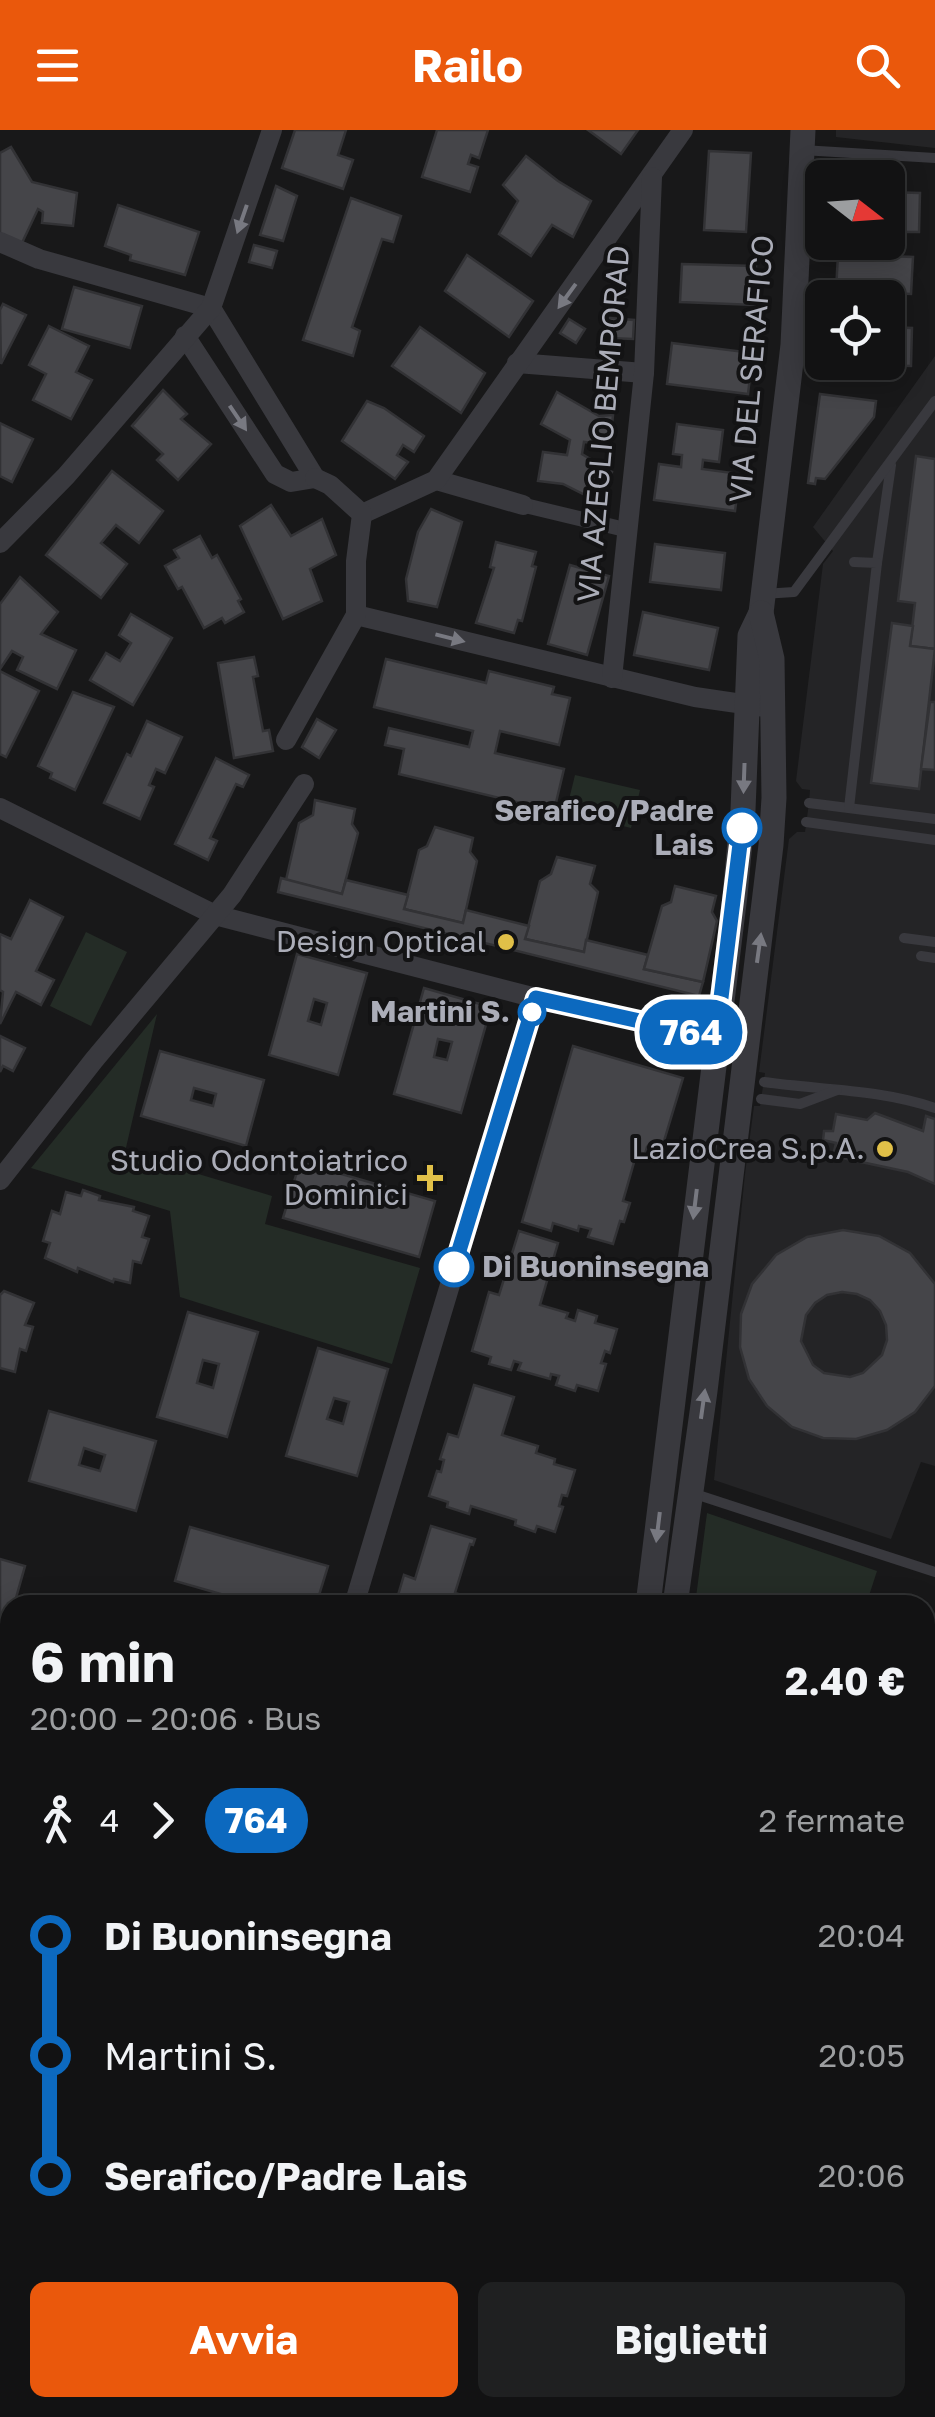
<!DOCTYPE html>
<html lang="it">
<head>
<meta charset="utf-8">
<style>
  :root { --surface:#121213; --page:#1f2021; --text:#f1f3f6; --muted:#9c9ea0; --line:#313233; --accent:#ea580c }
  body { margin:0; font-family:"Golos Text",sans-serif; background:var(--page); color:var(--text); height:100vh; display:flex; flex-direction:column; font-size:38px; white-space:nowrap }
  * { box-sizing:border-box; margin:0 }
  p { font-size:32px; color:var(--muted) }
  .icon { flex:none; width:55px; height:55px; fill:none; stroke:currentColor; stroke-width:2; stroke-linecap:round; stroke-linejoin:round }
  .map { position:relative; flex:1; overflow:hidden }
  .details { position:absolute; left:0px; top:1465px; width:935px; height:822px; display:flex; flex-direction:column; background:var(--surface); border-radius:30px 30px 0 0; box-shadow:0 5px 25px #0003,0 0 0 2px var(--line) }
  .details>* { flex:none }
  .badge { padding:0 20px; border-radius:32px; font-size:35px; line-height:65px }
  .needle { width:65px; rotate:107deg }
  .fabs { position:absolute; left:805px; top:30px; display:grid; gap:20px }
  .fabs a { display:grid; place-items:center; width:100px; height:100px; border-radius:15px; background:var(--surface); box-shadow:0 5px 25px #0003,0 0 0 2px var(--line); font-size:50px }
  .map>.badge { position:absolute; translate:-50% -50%; box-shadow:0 0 0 5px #fff }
  .legs { display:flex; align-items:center; gap:15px; height:110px; padding:0 30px; font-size:32px }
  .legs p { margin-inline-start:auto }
  .headline { display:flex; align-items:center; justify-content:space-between; height:170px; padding:0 30px }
  h1 { font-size:55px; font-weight:700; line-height:75px }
  .primary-button { display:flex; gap:20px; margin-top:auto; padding:20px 30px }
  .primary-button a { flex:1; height:115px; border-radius:15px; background:var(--accent); color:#fff; font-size:40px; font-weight:700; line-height:115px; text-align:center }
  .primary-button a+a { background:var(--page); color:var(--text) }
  ul { padding:0 30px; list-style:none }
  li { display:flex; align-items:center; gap:35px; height:120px; font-size:38px }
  li i { display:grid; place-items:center; width:15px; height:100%; margin:0 12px; background:currentColor }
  li i::after { content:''; width:25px; height:25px; margin:-12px; border:8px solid; border-radius:50%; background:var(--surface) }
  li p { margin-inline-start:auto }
  li:first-child i { background:linear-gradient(#0000 50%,currentColor 0) }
  li:last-child i { background:linear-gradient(currentColor 50%,#0000 0) }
  header { display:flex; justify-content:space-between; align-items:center; height:130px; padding:0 30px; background:var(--accent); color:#fff; font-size:45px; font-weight:700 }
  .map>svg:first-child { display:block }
  .built { fill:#242426 }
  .green { fill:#242c26 }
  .building { fill:#454549; stroke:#323235; stroke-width:2.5; fill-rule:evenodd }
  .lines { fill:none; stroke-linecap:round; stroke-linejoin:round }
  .service { stroke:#39393e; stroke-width:10 }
  .pedestrian { stroke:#39393e; stroke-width:15 }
  .minor { stroke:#39393e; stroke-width:20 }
  .tertiary { stroke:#39393e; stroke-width:25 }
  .oneway { fill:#787981 }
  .line-1-casing { stroke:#fff; stroke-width:22 }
  .line-1 { stroke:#0c69bf; stroke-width:15 }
  .stop-1-dot { fill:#fff; stroke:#0c69bf; stroke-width:5 }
  .poi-dot { fill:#e1c048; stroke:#131314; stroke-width:4 }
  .labels { text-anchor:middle; stroke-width:8; stroke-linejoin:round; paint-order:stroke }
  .street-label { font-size:30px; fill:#abadb8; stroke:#131314 }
  .stop-label { font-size:30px; font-weight:bold; fill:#abadb8; stroke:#131314; text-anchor:end }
  .poi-label { font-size:30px; fill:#abadb8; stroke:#131314; text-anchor:end }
</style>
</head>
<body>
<header><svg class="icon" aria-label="menu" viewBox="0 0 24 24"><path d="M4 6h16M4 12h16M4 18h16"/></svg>Railo<svg class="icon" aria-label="search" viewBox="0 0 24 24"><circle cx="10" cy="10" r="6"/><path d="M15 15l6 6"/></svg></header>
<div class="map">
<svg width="935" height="2287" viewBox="0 0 935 2287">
  <rect width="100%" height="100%" fill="#181819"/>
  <g class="built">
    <path d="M836 0H935V18L836 7Z"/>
    <path d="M935 226V1336L921 1332 891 1409 714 1350 745 1044 754 976H760L765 943 759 942 789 709 797 702H805L809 673 810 660 802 659 796 651 823 434 833 421 813 397Z"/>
    <path d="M925 1874 935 1877V2171L925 2167Z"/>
    <path d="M0 2065 10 2068V2278H172L167 2287H0Z"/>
  </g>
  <g class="green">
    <path d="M575 645 640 660 631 698 566 682Z"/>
    <path d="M86 802 127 822 91 896 50 876Z"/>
    <path d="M157 884 125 1022 272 1066 265 1094 420 1138 392 1234 180 1167 170 1081 31 1038Z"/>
    <path d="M707 1383 877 1441 866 1475H695Z"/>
    <path d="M925 2167 935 2171V2287H653L631 2278H925Z"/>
  </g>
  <g class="building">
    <path d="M295 0H346L338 25 353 30 343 59 282 38Z"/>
    <path d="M437 0H488L479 28 471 25 468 34 478 37 470 62 422 47Z"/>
    <path d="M588 0H638L621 24Z"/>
    <path d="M11 17 32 52 77 63 73 96 42 93 43 82 38 79 21 115 0 103V23Z"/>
    <path d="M709 21 751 23 746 102 704 100Z"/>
    <path d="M526 26 558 51 591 71 573 107 552 95 531 126 499 104 518 71 503 55Z"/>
    <path d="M276 56 297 66 283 111 260 105Z"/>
    <path d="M888 62 920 63 919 102H888Z"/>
    <path d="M351 68 401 86 393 112 382 109 352 197 360 201 353 226 303 210Z"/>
    <path d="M118 75 199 102 185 145 130 130 131 125 105 116Z"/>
    <path d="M254 115 277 121 272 138 249 132Z"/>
    <path d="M838 124 913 127 911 164 836 161Z"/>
    <path d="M467 125 533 171 509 207 445 161Z"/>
    <path d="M682 134 756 136 755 175 680 172Z"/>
    <path d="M74 157 142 176 130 218 62 199Z"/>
    <path d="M3 174 26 185 1 234 0 180Z"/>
    <path d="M610 188 634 190 633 209 609 208Z"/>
    <path d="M569 189 585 199 576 213 560 203Z"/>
    <path d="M49 196 89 216 76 242 92 250 71 289 33 270 46 244 29 235Z"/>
    <path d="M420 197 485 243 461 283 392 236Z"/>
    <path d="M888 197 912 198 911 236 837 234 888 232Z"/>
    <path d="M672 213 753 223 748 264 667 254Z"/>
    <path d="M163 260 187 284 181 289 211 314 178 350 157 330 163 324 132 296Z"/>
    <path d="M557 262 599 286 613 285 610 315 584 312 582 324 612 342 597 371 563 354 538 351 543 322 567 325 570 310 541 294Z"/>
    <path d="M820 264 876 271 874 287 825 349 816 348 815 354 808 353Z"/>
    <path d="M367 271 384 278 424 306 414 322 403 315 397 325 408 332 395 349 342 311Z"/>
    <path d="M0 293 33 309 12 352 0 346Z"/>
    <path d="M677 294 723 300 719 332 703 330 702 339 740 344 735 381 654 370 659 334 681 337 682 325 673 324Z"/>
    <path d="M916 326 935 329V519L910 516 915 473 898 471Z"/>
    <path d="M112 341 163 381 139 413 116 395 101 413 127 434 101 468 46 425Z"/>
    <path d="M271 375 291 406 322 389 336 425 310 439 322 471 283 489 240 396Z"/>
    <path d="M431 379 462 392 437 477 408 471 406 449 418 402Z"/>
    <path d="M200 406 212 428 217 425 241 469 238 471 244 482 225 493 222 488 204 498 182 457 178 459 165 436 179 428 174 420Z"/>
    <path d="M496 412 536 422 532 436 536 437 522 491 518 490 514 503 476 493 494 438 490 437Z"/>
    <path d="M655 414 725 423 721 460 650 452Z"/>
    <path d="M570 435 609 446 587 525 548 514Z"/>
    <path d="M20 447 58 482 41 504 76 520 57 559 17 540 23 527 12 521 0 539V474Z"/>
    <path d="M643 482 718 498 709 540 634 525Z"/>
    <path d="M131 484 172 508 133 575 90 550 106 523 120 531 131 513 119 505Z"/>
    <path d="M892 493 913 496 910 516 935 519 919 659 871 653Z"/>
    <path d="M254 527 258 546 253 547 263 601 269 600 273 621 234 628 218 533Z"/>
    <path d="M386 529 486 553 489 541 554 557 552 564 570 568 559 615 500 601 495 623 564 639 554 681 399 644 404 619 385 615 389 598 469 617 473 601 374 577Z"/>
    <path d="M0 541 39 561 6 627 0 624Z"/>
    <path d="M73 562 114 577 75 660 50 648 52 643 38 636Z"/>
    <path d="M930 572H935V640L921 639Z"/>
    <path d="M317 589 336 600 319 628 302 617Z"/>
    <path d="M147 591 182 607 165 643 156 639 149 655 154 657 140 689 104 673 127 624 131 626Z"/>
    <path d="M216 628 249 645 243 657 236 654 210 708 217 711 208 730 175 714Z"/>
    <path d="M315 670 355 679 352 694 358 703 342 764 286 750 299 693 313 685Z"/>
    <path d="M435 697 473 708 470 722 477 731 463 793 404 779 419 720 427 716Z"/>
    <path d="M557 727 595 736 590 754 598 762 584 822 525 809 540 751 551 744Z"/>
    <path d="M281 748 342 764 346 750 408 765 404 779 463 793 466 780 529 796 525 809 584 822 586 810 648 825 644 839 703 852 699 866 278 762Z"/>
    <path d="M675 756 716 766 712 782 717 791 703 852 644 839 662 776 671 772Z"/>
    <path d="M30 770 63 787 36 841 54 850 41 875 16 862 0 894 3 862 0 860V804L11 809Z"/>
    <path d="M297 824 367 843 338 945 269 925ZM314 869 327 873 321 895 308 891Z"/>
    <path d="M424 858 491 877 461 983 394 964ZM438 909 452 912 447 930 434 927Z"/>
    <path d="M0 906 25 918 13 941 3 936 0 942Z"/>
    <path d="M573 916 683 948 661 1021 647 1017 645 1024 637 1022 623 1071 630 1073 624 1092 620 1091 613 1114 588 1107 591 1099 579 1096 578 1101 553 1093 551 1101 522 1092Z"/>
    <path d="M160 921 264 950 246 1016 141 986ZM194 958 216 964 213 976 191 970Z"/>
    <path d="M875 983 923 1001 926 986 935 989V1054L908 1042 833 1026 836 1013 823 1010 824 1001H833L836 984 867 990Z"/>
    <path d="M300 1032 435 1071 419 1127 283 1088Z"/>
    <path d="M83 1060 100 1066 99 1070 134 1077 133 1081 149 1086 142 1107 149 1109 141 1133 133 1131 130 1153 114 1149 113 1152 78 1138 77 1142 45 1128 50 1113 43 1111 52 1081 60 1084 66 1062 81 1066Z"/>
    <path d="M843 1100 879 1106 910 1123 935 1154V1256L915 1282 887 1300 856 1309 823 1308 792 1297 767 1276 749 1249 740 1217 741 1184 752 1154 776 1125 807 1107ZM842 1162 857 1164 870 1170 880 1181 886 1195 887 1210 882 1225 863 1243 850 1247 824 1243 813 1235 801 1211 806 1185 815 1173 827 1165Z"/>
    <path d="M519 1101 558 1113 540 1175 568 1183 566 1188 575 1191 578 1180 597 1186 595 1193 617 1199 610 1223 605 1221 601 1233 606 1234 598 1261 577 1255 575 1261 556 1255 559 1246 551 1244 550 1249 518 1240 521 1233 514 1231 511 1240 489 1234 491 1227 472 1221 489 1162 499 1165Z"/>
    <path d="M4 1161 34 1173 25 1195 33 1197 26 1221 20 1219 15 1242 0 1238V1165Z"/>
    <path d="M188 1182 258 1202 227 1307 157 1287ZM203 1230 219 1234 213 1258 197 1253Z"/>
    <path d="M318 1218 388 1239 357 1346 286 1326ZM334 1268 349 1272 343 1294 327 1289Z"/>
    <path d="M474 1255 514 1267 502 1305 538 1316 536 1323 555 1329 554 1334 575 1340 567 1366 562 1365 559 1376 563 1377 555 1402 537 1396 535 1402 515 1395 516 1390 471 1376 469 1384 447 1377 448 1372 429 1366 437 1341 441 1342 444 1330 440 1329 448 1304 458 1307Z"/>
    <path d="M49 1281 156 1311 136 1381 29 1351ZM84 1318 105 1325 100 1341 79 1335Z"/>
    <path d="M431 1396 475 1409 473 1415 470 1414 455 1463 490 1474 492 1467 511 1475H400L396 1472 404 1445 415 1449Z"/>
    <path d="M190 1397 328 1436 316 1475H259L175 1451Z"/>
    <path d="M0 1429 25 1436 14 1475H10L5 1504 0 1502Z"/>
    <path d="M10 2167V2278H89L85 2287H0V2171L7 2174Z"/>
    <path d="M269 2278H312L308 2287H279L267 2282Z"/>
    <path d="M312 2278H388L384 2287H308Z"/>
    <path d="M460 2278H530L526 2287H456Z"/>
  </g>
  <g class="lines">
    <g class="service">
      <path d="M802 20 935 28"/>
      <path d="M877 433 891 335"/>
      <path d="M763 464 794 462 935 271"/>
      <path d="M809 673 935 689"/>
      <path d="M849 678 877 433 854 432"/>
      <path d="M806 692 935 710"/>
      <path d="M904 808 935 812"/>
      <path d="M921 826 935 828"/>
      <path d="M764 952C822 960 879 959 935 978"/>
      <path d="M761 969 800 974 837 960"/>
      <path d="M692 1363 935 1442"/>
      <path d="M0 1591 10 1587"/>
      <path d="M925 1669 931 1650 935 1649"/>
      <path d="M925 1756 935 1728"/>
      <path d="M925 1977 935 1949"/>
      <path d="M925 2022 935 1991"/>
      <path d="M925 2144 935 2147"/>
      <path d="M925 2164 935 2167"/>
      <path d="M596 2278 618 2287"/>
      <path d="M425 2287 430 2278"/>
      <path d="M565 2287 569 2278"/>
    </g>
    <path class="pedestrian" d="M523 375 627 400"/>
    <g class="minor">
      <path d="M0 112 39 129 211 178"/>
      <path d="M185 206 275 344 291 352 315 348 211 178"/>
      <path d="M517 233 644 243"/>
      <path d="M436 350 523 375"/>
      <path d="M362 384 436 350 683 0"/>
      <path d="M0 413 66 346 211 178 272 0"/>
      <path d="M356 485 695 567 771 578"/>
      <path d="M612 548 644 243 652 47"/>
      <path d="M286 610 356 485V431L362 384 330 355 315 348"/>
      <path d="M0 678 215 785 536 868 745 914"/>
      <path d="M0 1050 94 930 232 765 304 654"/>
      <path d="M354 1475 536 868"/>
      <path d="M0 1639 10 1652"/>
      <path d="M0 1699 10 1694"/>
      <path d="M0 2048 10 2052"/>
      <path d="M227 2287V2278"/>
      <path d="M242 2287 243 2278"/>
    </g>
    <g class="tertiary">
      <path d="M648 1475 735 765 743 680 750 506 761 483 793 215 803 0"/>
      <path d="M675 1475 705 1261 771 715 774 668 772 529 761 483"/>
      <path d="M925 1824 935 1828"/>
      <path d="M925 1856 935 1859"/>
    </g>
  </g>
  <defs><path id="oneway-solid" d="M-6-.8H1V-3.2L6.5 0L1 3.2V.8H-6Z" transform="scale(2.5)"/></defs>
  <g class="oneway">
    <use href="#oneway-solid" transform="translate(242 89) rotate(109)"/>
    <use href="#oneway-solid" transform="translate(567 166) rotate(126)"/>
    <use href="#oneway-solid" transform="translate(238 288) rotate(56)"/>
    <use href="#oneway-solid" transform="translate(450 508) rotate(14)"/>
    <use href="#oneway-solid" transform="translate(744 648) rotate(92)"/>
    <use href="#oneway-solid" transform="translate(759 818) rotate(-82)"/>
    <use href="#oneway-solid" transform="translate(695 1074) rotate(97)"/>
    <use href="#oneway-solid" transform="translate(703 1274) rotate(-82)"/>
    <use href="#oneway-solid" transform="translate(658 1397) rotate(97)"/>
  </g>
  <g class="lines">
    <defs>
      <path id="line-1" d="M454 1137 536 868 716 908 742 698"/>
    </defs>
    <use href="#line-1" class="line-1-casing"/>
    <use href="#line-1" class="line-1"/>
  </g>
  <g class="stop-1-dot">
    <circle cx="742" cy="698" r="18"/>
    <circle cx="532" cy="882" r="12"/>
    <circle cx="454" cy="1137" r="18"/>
  </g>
  <g class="poi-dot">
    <circle cx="506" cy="812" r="10"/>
    <circle cx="885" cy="1019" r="10"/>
    <path d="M425 1033h10v10h10v10h-10v10h-10v-10h-10v-10h10z"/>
  </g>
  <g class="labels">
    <g class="street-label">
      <text transform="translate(752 239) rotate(-85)" y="10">VIA DEL SERAFICO</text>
      <text transform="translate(604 294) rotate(-85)" y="10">VIA AZEGLIO BEMPORAD</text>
    </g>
    <g class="stop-label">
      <text x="714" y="691">Serafico/Padre<tspan x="714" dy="34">Lais</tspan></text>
      <text x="510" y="892">Martini S.</text>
      <text x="482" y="1147" text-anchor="start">Di Buoninsegna</text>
    </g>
    <g class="poi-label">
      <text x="486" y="822">Design Optical</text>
      <text x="865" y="1029">LazioCrea S.p.A.</text>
      <text x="408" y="1041">Studio Odontoiatrico<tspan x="408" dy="34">Dominici</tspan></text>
    </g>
  </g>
</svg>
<div class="fabs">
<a><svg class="needle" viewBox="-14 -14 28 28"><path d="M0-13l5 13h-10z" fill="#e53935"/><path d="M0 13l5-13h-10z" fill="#9c9ea0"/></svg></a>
<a><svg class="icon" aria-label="locate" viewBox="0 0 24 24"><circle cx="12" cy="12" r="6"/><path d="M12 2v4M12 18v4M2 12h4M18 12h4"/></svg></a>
</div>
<b class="badge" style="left:691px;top:902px;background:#0c69bf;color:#fff">764</b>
<section class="details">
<div class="headline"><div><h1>6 min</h1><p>20:00 – 20:06 · Bus</p></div><b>2.40 €</b></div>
<div class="legs"><svg class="icon" aria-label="walk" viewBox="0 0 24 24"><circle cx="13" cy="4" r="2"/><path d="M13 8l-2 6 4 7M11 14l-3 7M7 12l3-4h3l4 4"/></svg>4<svg class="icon" aria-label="forward" viewBox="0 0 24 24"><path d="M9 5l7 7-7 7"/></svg><b class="badge" style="background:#0c69bf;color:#fff">764</b><p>2 fermate</p></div>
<ul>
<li><i style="color:#0c69bf"></i><b>Di Buoninsegna</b><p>20:04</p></li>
<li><i style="color:#0c69bf"></i><span>Martini S.</span><p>20:05</p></li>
<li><i style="color:#0c69bf"></i><b>Serafico/Padre Lais</b><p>20:06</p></li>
</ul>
<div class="primary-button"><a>Avvia</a><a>Biglietti</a></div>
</section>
</div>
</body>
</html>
